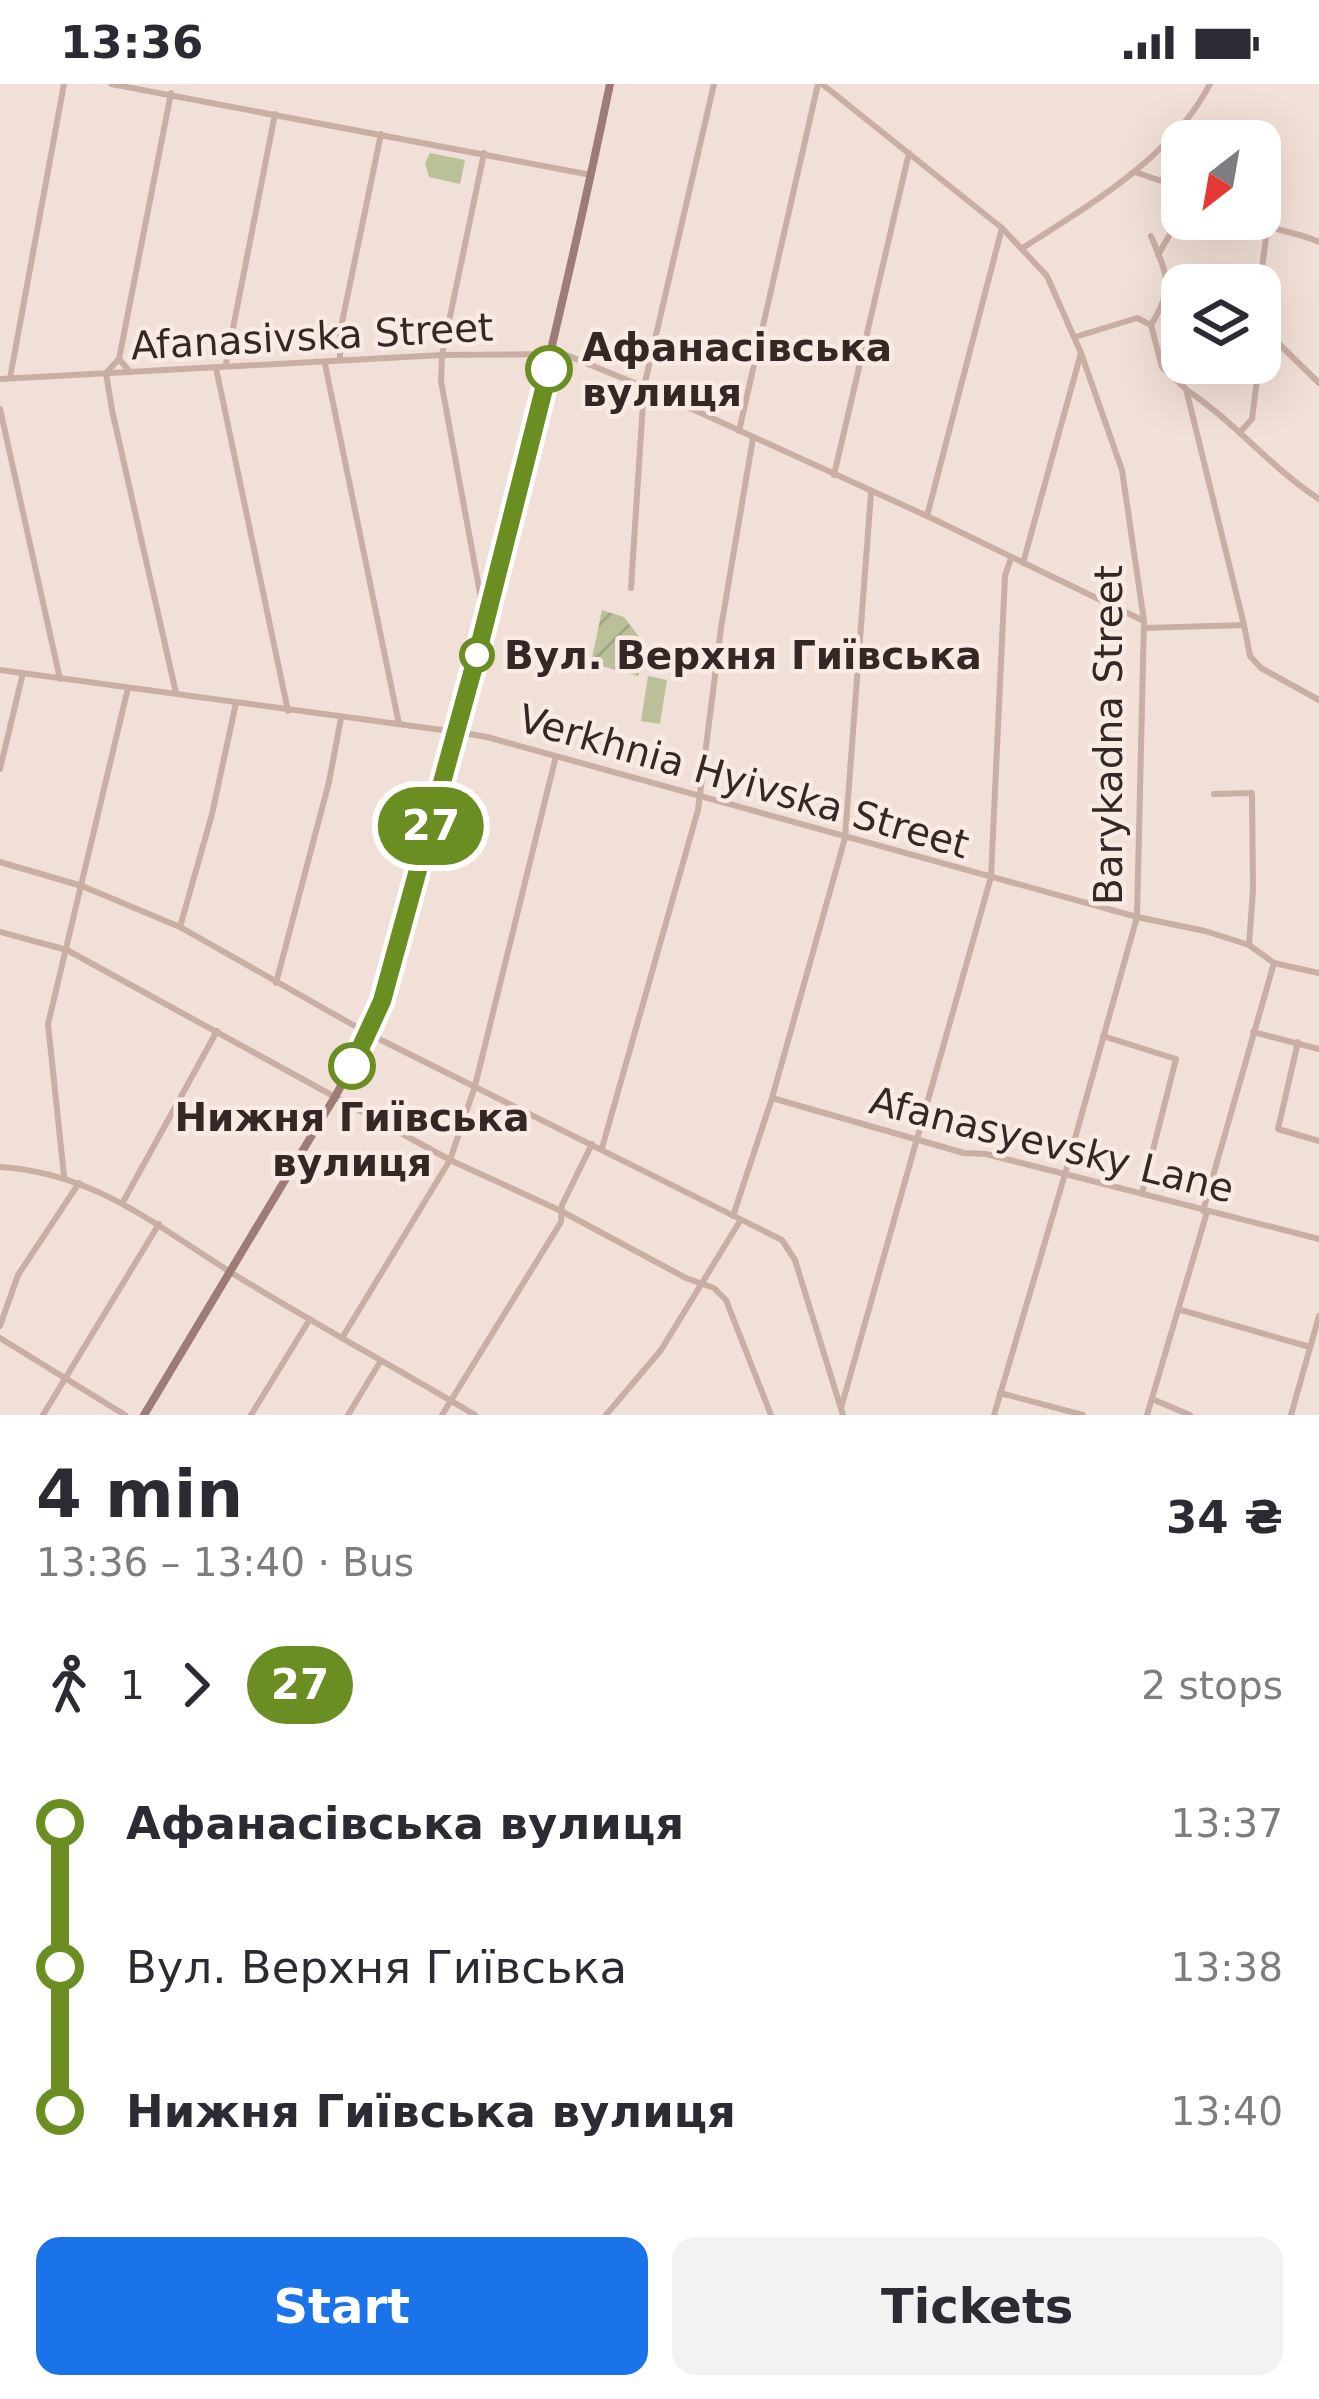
<!DOCTYPE html>
<html lang="en">
<head>
<meta charset="utf-8">
<style>
  :root { --surface:#fff; --page:#f2f2f3; --text:#2b2b33; --muted:#7c7c81; --accent:#1a73e8 }
  body { margin:0; font-family:"DejaVu Sans",sans-serif; background:var(--page); color:var(--text); height:100vh; display:flex; flex-direction:column; font-size:45px; white-space:nowrap }
  * { box-sizing:border-box; margin:0 }
  p { font-size:39px; color:var(--muted) }
  .icon { flex:none; width:66px; height:66px; fill:none; stroke:currentColor; stroke-width:2; stroke-linecap:round; stroke-linejoin:round }
  .map { position:relative; height:1331px; overflow:hidden }
  .sheet { display:flex; flex-direction:column; background:var(--surface); flex:1 }
  .sheet>* { flex:none }
  .badge { padding:0 24px; border-radius:39px; font-size:42px; line-height:78px }
  .needle { width:78px; rotate:211deg }
  .fabs { position:absolute; left:1161px; top:36px; display:grid; gap:24px }
  .fabs a { display:grid; place-items:center; width:120px; height:120px; border-radius:24px; background:var(--surface); box-shadow:0 12px 48px #0002; font-size:60px }
  .map>.badge { position:absolute; translate:-50% -50%; box-shadow:0 0 0 6px #fff }
  .legs { display:flex; align-items:center; gap:18px; height:132px; padding:0 36px; font-size:39px }
  .legs p { margin-inline-start:auto }
  .summary { display:flex; align-items:center; justify-content:space-between; height:204px; padding:0 36px }
  h1 { font-size:66px; font-weight:700; line-height:90px }
  .cta { display:flex; gap:24px; margin-top:auto; padding:24px 36px }
  .cta a { flex:1; height:138px; border-radius:24px; background:var(--accent); color:#fff; font-size:48px; font-weight:700; line-height:138px; text-align:center }
  .cta a+a { background:var(--page); color:var(--text) }
  ul { padding:0 36px; list-style:none }
  li { display:flex; align-items:center; gap:42px; height:144px; font-size:45px }
  li i { display:grid; place-items:center; width:18px; height:100%; margin:0 15px; background:currentColor }
  li i::after { content:''; width:30px; height:30px; margin:-15px; border:9px solid; border-radius:50%; background:var(--surface) }
  li p { margin-inline-start:auto }
  li:first-child i { background:linear-gradient(#0000 50%,currentColor 0) }
  li:last-child i { background:linear-gradient(currentColor 50%,#0000 0) }
  .status { display:flex; justify-content:space-between; align-items:center; height:84px; padding:0 60px; background:var(--surface); direction:ltr }
  .status svg { height:33px; fill:currentColor }
  .map>svg:first-child { display:block }
  .park { fill:#bac098 }
  .garden { fill:url(#garden-furrows) }
  .lines { fill:none; stroke-linecap:round; stroke-linejoin:round }
  .minor { stroke:#c9aea4; stroke-width:6 }
  .tertiary { stroke:#c9aea4; stroke-width:6 }
  .secondary { stroke:#9d7c75; stroke-width:8 }
  .line-1-casing { stroke:#fff; stroke-width:27 }
  .line-1 { stroke:#6b8e23; stroke-width:18 }
  .stop-1-dot { fill:#fff; stroke:#6b8e23; stroke-width:6 }
  .labels { text-anchor:middle; stroke-width:9; stroke-linejoin:round; paint-order:stroke }
  .street-label { font-size:39px; fill:#342725; stroke:#f9ebe4 }
  .stop-label { font-size:39px; font-weight:bold; fill:#342725; stroke:#f9ebe4; text-anchor:start }
</style>
</head>
<body>
<div class="status"><b>13:36</b><svg viewBox="0 0 49 12"><path d="M0 12V9h3v3zM5 12V6h3v6zM10 12V3h3v9zM15 12V0h3v12zM26 1h20v11H26zM47 4h2v5h-2z"/></svg></div>
<div class="map">
<svg width="1319" height="1331" viewBox="0 0 1319 1331">
  <defs>
    <pattern id="garden-furrows" width="10" height="10" patternUnits="userSpaceOnUse" patternTransform="scale(3)"><rect width="10" height="10" fill="#bac098"/><path d="M-1 1l2-2M0 10L10 0M9 11l2-2" fill="none" stroke="#a0a583"/></pattern>
  </defs>
  <rect width="100%" height="100%" fill="#f1e0d7"/>
  <g class="park">
    <path d="M430 69 465 76 460 100 429 93 425 79Z"/>
    <path d="M648 592 667 596 660 640 641 637Z"/>
  </g>
  <path class="garden" d="M602 526 624 533 646 562 638 592 591 579Z"/>
  <g class="lines">
    <g class="minor">
      <path d="M111 0 591 91"/>
      <path d="M1135 88 1182 104"/>
      <path d="M1246 135C1270 146 1295 147 1319 158"/>
      <path d="M1151 152C1167 191 1175 203 1151 241L1162 283 1186 305 1244 541"/>
      <path d="M1024 163C1090 121 1173 72 1210 0"/>
      <path d="M1158 171 1182 129"/>
      <path d="M1260 201 1267 145"/>
      <path d="M1260 221V273"/>
      <path d="M1262 250 1274 255 1319 299"/>
      <path d="M1075 253 1137 234 1151 241"/>
      <path d="M119 275 106 289 112 326 176 609"/>
      <path d="M340 276V248L381 50"/>
      <path d="M226 280 275 30"/>
      <path d="M325 280 399 640"/>
      <path d="M216 284 288 627"/>
      <path d="M130 288 119 275 171 9"/>
      <path d="M10 294 64 0"/>
      <path d="M0 295 442 271 564 270 644 303 927 432 1144 537"/>
      <path d="M1188 307C1236 339 1270 383 1319 415"/>
      <path d="M0 325 60 595"/>
      <path d="M739 347 818 0"/>
      <path d="M1241 347 1252 335 1259 279"/>
      <path d="M834 391 909 69"/>
      <path d="M927 432 1002 144"/>
      <path d="M1023 479 1081 269"/>
      <path d="M631 504 644 303 714 0"/>
      <path d="M484 531 441 297 442 271 484 69"/>
      <path d="M1144 544 1244 541 1250 572 1261 584 1319 616"/>
      <path d="M0 586 457 648"/>
      <path d="M0 685 23 589"/>
      <path d="M1214 710 1252 709 1253 806 1249 861"/>
      <path d="M0 778 82 802 180 843 369 950 782 1156 795 1176 843 1331"/>
      <path d="M1137 833 1205 847 1249 861 1274 879 1319 889"/>
      <path d="M180 843 212 730 236 619"/>
      <path d="M0 848 67 866 450 1076 561 1127 686 1194 714 1204 726 1216 771 1331"/>
      <path d="M276 899 329 698 341 634"/>
      <path d="M1253 948 1319 965"/>
      <path d="M1103 952 1176 975 1142 1109"/>
      <path d="M1298 958 1278 1045 1319 1057"/>
      <path d="M772 1014 964 1069 986 1070 1065 1090 994 1331"/>
      <path d="M602 1064 698 726 721 544 753 354"/>
      <path d="M0 1083C100 1089 163 1148 245 1197 321 1243 399 1286 475 1331"/>
      <path d="M64 1092 48 940 128 604"/>
      <path d="M123 1118 217 947"/>
      <path d="M1203 1127 1274 879"/>
      <path d="M733 1132 772 1014 845 754 871 409"/>
      <path d="M1181 1226 1310 1263"/>
      <path d="M0 1242 18 1191 79 1099"/>
      <path d="M0 1254 125 1331"/>
      <path d="M342 1254 450 1076 475 1002 556 672"/>
      <path d="M1000 1309 1083 1331"/>
      <path d="M1152 1315 1190 1331"/>
      <path d="M841 1324 991 793 1005 492 1011 474"/>
      <path d="M43 1331 159 1140"/>
      <path d="M251 1331 310 1235"/>
      <path d="M348 1331 380 1278"/>
      <path d="M442 1331 561 1138 562 1121 592 1060"/>
      <path d="M606 1331 661 1266 740 1137"/>
      <path d="M1147 1331 1207 1128"/>
      <path d="M1291 1331 1319 1232"/>
    </g>
    <g class="tertiary">
      <path d="M822 0 1002 144 1047 192 1081 269 1122 386 1144 537 1137 833 1065 1090 1319 1155"/>
      <path d="M457 648 487 653 1137 833"/>
    </g>
    <path class="secondary" d="M144 1331 336 1011 369 950 382 917C466 613 546 309 610 0"/>
  </g>
  <g class="lines">
    <defs>
      <path id="line-1" d="M352 982 382 917 477 571 549 285"/>
    </defs>
    <use href="#line-1" class="line-1-casing"/>
    <use href="#line-1" class="line-1"/>
  </g>
  <g class="stop-1-dot">
    <circle cx="549" cy="285" r="21"/>
    <circle cx="477" cy="571" r="15"/>
    <circle cx="352" cy="982" r="21"/>
  </g>
  <g class="labels">
    <g class="street-label">
      <text transform="translate(312 252) rotate(-3)" y="14">Afanasivska Street</text>
      <text transform="translate(1108 651) rotate(-90)" y="14">Barykadna Street</text>
      <text transform="translate(744 697) rotate(16)" y="14">Verkhnia Hyivska Street</text>
      <text transform="translate(1052 1060) rotate(14)" y="14">Afanasyevsky Lane</text>
    </g>
    <g class="stop-label">
      <text x="582" y="277">Афанасівська<tspan x="582" dy="45">вулиця</tspan></text>
      <text x="504" y="585">Вул. Верхня Гиївська</text>
      <text x="352" y="1047" text-anchor="middle">Нижня Гиївська<tspan x="352" dy="45">вулиця</tspan></text>
    </g>
  </g>
</svg>
<div class="fabs">
<a><svg class="needle" viewBox="-14 -14 28 28"><path d="M0-13l5 13h-10z" fill="#e53935"/><path d="M0 13l5-13h-10z" fill="#7c7c81"/></svg></a>
<a><svg class="icon" aria-label="layers" viewBox="0 0 24 24"><path d="M12 4l9 5-9 5-9-5zM3 14l9 5 9-5"/></svg></a>
</div>
<b class="badge" style="left:431px;top:742px;background:#6b8e23;color:#fff">27</b>
</div>
<section class="sheet">
<div class="summary"><div><h1>4 min</h1><p>13:36 – 13:40 · Bus</p></div><b>34 ₴</b></div>
<div class="legs"><svg class="icon" aria-label="walk" viewBox="0 0 24 24"><circle cx="13" cy="4" r="2"/><path d="M13 8l-2 6 4 7M11 14l-3 7M7 12l3-4h3l4 4"/></svg>1<svg class="icon" aria-label="forward" viewBox="0 0 24 24"><path d="M9 5l7 7-7 7"/></svg><b class="badge" style="background:#6b8e23;color:#fff">27</b><p>2 stops</p></div>
<ul>
<li><i style="color:#6b8e23"></i><b>Афанасівська вулиця</b><p>13:37</p></li>
<li><i style="color:#6b8e23"></i><span>Вул. Верхня Гиївська</span><p>13:38</p></li>
<li><i style="color:#6b8e23"></i><b>Нижня Гиївська вулиця</b><p>13:40</p></li>
</ul>
<div class="cta"><a>Start</a><a>Tickets</a></div>
</section>
</body>
</html>
